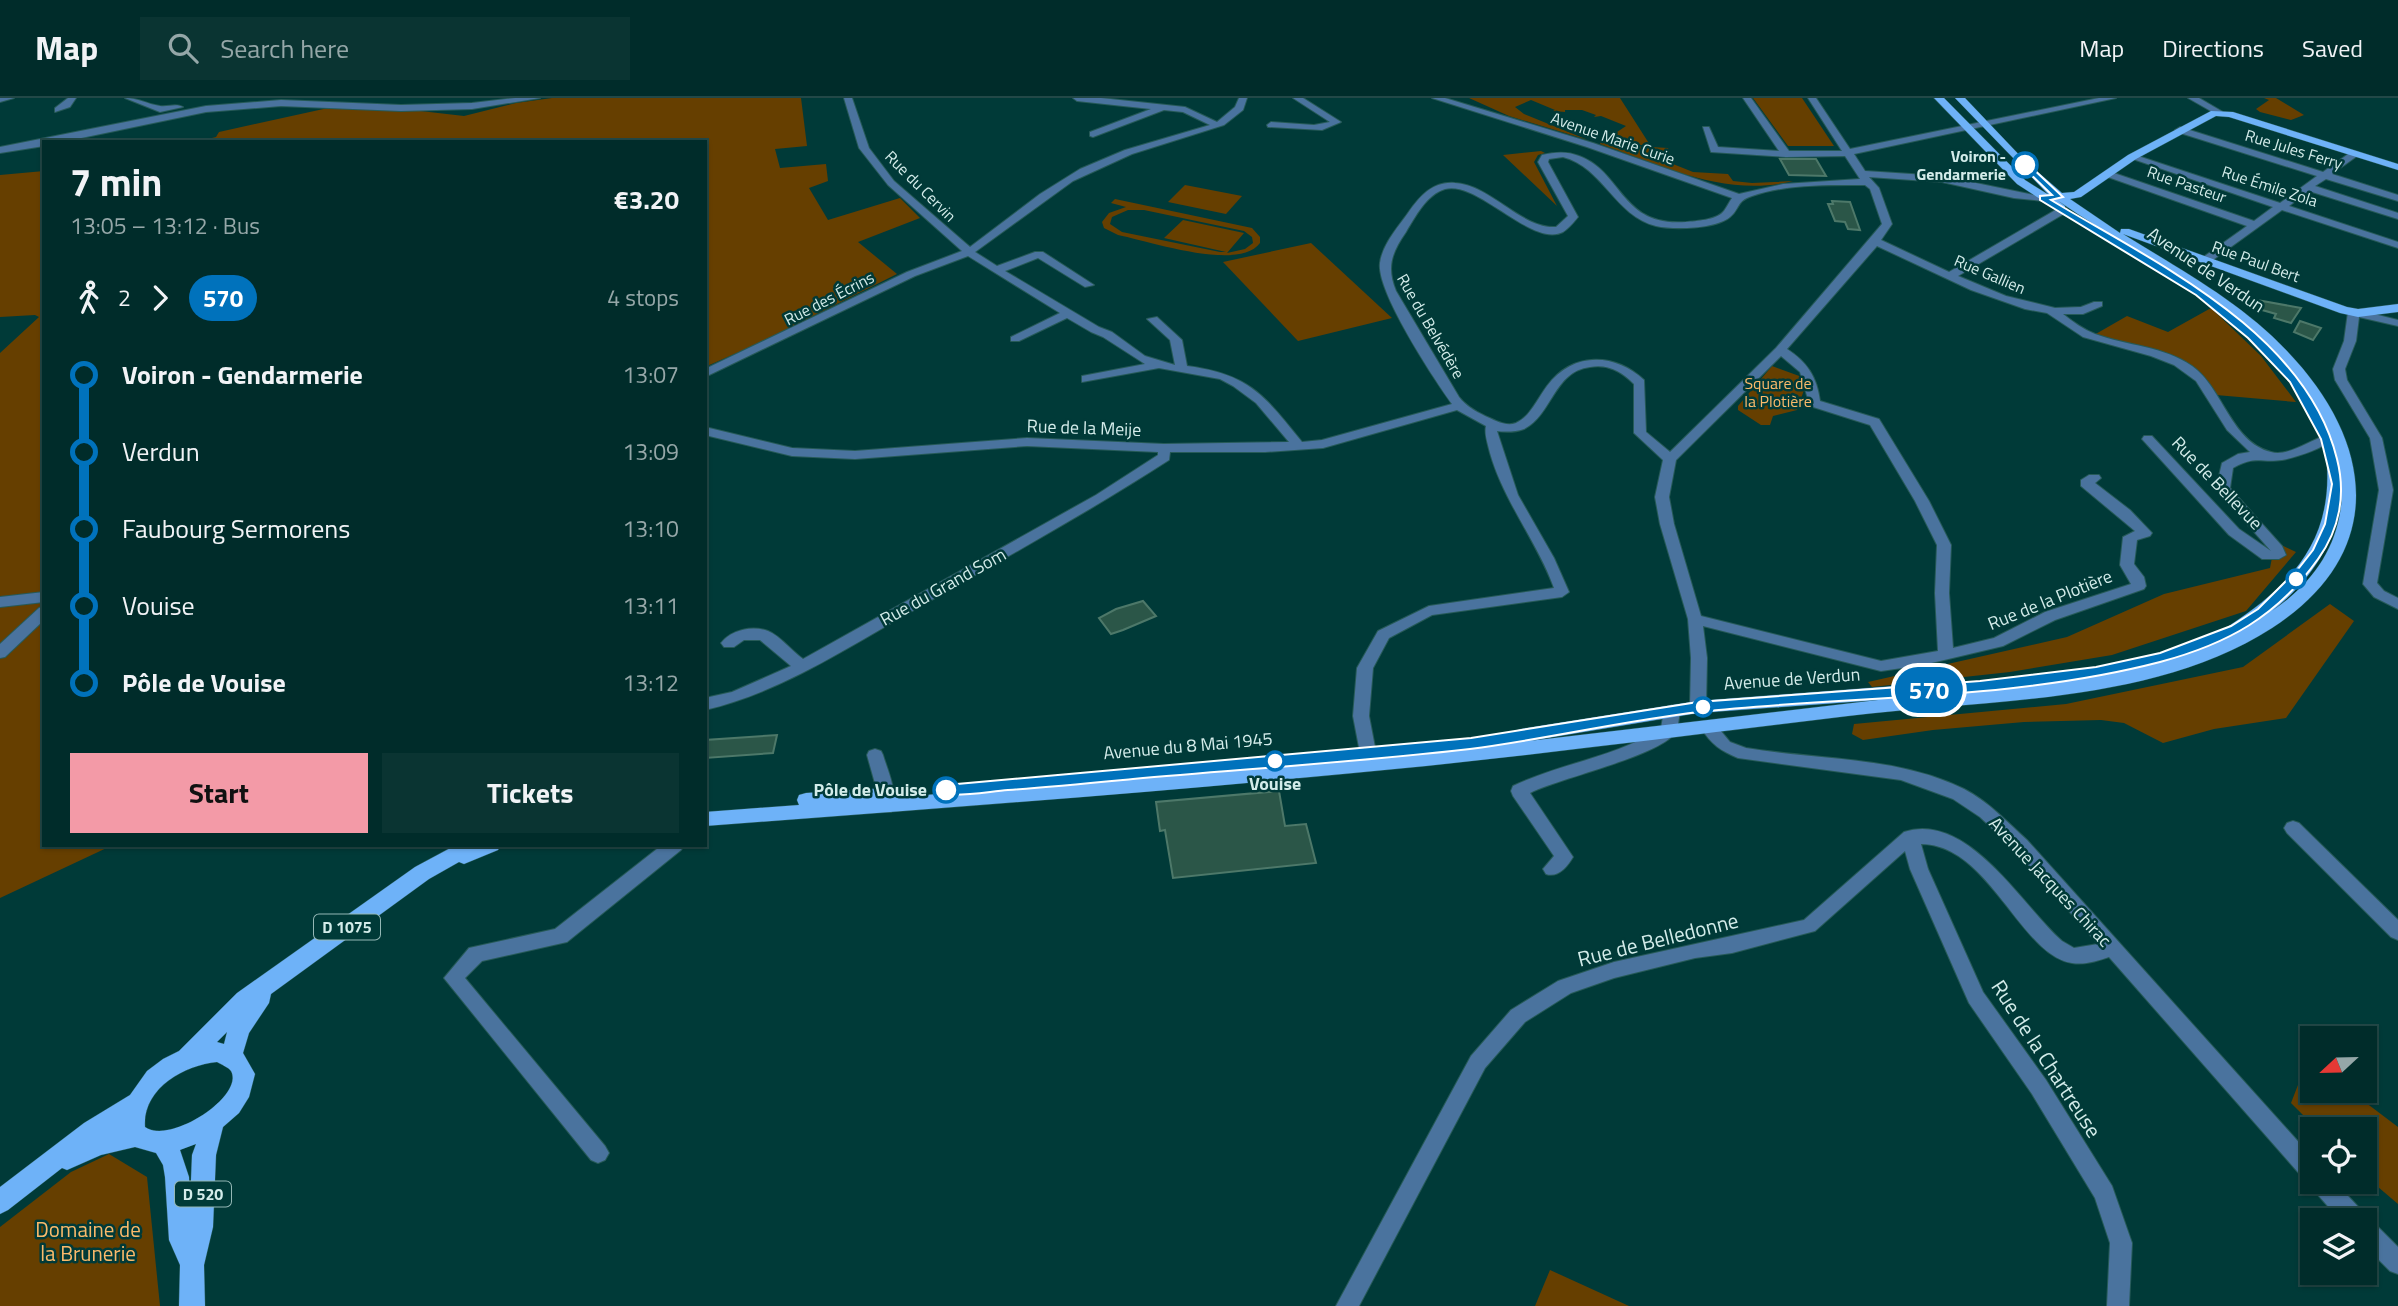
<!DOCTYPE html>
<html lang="en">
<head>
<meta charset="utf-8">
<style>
  :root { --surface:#002c2a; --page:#0a3432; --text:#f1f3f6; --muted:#95a7a8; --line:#224847; --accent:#f39aa7 }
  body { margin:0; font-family:"Titillium Web",sans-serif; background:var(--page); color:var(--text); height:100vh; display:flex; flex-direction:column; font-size:26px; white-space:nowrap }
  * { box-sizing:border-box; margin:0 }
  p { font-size:23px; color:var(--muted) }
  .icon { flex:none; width:38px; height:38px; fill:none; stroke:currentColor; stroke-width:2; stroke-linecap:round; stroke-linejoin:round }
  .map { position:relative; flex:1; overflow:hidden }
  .panel { position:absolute; left:42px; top:42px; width:665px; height:707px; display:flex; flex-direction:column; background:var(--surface); border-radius:0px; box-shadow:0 2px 5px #0004,0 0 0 2px var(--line) }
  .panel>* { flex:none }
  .badge { padding:0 14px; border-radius:23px; font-size:24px; line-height:46px }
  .needle { width:46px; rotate:248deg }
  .fabs { position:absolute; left:2300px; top:928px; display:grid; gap:14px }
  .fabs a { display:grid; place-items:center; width:77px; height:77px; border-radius:0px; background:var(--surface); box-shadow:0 2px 5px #0004,0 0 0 2px var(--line); font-size:35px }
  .map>.badge { position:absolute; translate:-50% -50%; box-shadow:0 0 0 4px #fff }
  .legs { display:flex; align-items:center; gap:10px; height:77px; padding:0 28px; font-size:23px }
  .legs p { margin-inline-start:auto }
  .headline { display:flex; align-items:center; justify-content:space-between; height:119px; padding:0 28px }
  h1 { font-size:38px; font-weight:700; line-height:52px }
  .button { display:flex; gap:14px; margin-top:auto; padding:14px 28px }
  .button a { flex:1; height:80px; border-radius:0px; background:var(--accent); color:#111; font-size:28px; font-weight:700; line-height:80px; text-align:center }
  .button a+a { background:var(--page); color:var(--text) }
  ul { padding:0 28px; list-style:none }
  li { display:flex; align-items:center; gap:24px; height:77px; font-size:26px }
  li i { display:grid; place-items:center; width:10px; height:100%; margin:0 9px; background:currentColor }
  li i::after { content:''; width:18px; height:18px; margin:-9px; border:5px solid; border-radius:50%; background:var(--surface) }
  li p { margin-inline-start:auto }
  li:first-child i { background:linear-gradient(#0000 50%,currentColor 0) }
  li:last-child i { background:linear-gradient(currentColor 50%,#0000 0) }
  header { display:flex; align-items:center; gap:42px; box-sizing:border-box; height:98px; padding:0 35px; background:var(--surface); border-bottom:2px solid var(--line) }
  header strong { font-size:33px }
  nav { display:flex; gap:38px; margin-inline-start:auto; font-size:24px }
  .search { width:490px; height:63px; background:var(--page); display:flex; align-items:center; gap:18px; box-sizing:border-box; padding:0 24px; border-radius:0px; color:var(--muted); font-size:26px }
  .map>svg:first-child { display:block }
  .green { fill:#663f00; fill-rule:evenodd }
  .building { fill:#2b5648; stroke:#4d7869; stroke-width:2 }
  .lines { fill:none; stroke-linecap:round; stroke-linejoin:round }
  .minor-casing { stroke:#265a58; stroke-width:2 }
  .major-casing { stroke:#265a58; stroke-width:1 }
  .minor { fill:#4a739e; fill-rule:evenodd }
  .major { fill:#6eb2f8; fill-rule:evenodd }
  .line-1 { fill:#0072bc; stroke:#fff; stroke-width:2 }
  .stop-1-dot { fill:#fff; stroke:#0072bc; stroke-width:3.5 }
  .labels { text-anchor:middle; stroke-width:5; stroke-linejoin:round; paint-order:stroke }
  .far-street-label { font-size:16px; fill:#d3ecea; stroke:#003a38 }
  .far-stop-label { font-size:16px; font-weight:bold; fill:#d3ecea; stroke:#003a38; text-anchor:end }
  .far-park-label { font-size:16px; fill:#faba6b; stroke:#003a38 }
  .shield { fill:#003a38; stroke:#94b7b5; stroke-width:2 }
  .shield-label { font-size:16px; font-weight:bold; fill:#d3ecea }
  .street-label { font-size:18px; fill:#d3ecea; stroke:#003a38 }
  .stop-label { font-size:18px; font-weight:bold; fill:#d3ecea; stroke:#003a38 }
  .near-street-label { font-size:21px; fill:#d3ecea; stroke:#003a38 }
  .near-park-label { font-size:21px; fill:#faba6b; stroke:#003a38 }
</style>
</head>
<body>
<header>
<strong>Map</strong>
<div class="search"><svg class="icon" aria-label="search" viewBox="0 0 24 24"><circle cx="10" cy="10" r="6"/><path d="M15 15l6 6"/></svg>Search here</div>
<nav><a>Map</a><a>Directions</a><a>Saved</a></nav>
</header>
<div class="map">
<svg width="2398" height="1208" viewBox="0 0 2398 1208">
  <rect width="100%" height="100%" fill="#003a38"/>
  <g class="green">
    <path d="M552 0H801L807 48 775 51 780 70 826 66 828 83 809 90 828 122 900 100 920 120 858 144 897 176 757 246 705 269V44H195L216 39 219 34 328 10 412 12 464 18 516 5Z"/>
    <path d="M1469 0H1620L1650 47H1632L1602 35 1617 34 1626 28 1601 18 1594 19 1596 17 1582 12H1565V14L1553 13 1555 12 1531 2 1515 9 1524 16 1588 42 1509 18Z"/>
    <path d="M1753 0H1802L1834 48H1788Z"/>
    <path d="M2264 0H2276L2304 17 2291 22 2260 14 2256 11 2269 2Z"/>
    <path d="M1602 41 1618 47 1668 50 1673 66 1693 74 1728 76 1733 83 1752 85 1793 83C1726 100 1663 68 1600 46Z"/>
    <path d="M1541 53 1545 55 1538 57 1534 64 1557 108 1503 57Z"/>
    <path d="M44 73V747H113L0 800V255L39 219 35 217 0 219V77Z"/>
    <path d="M1185 87 1242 98 1226 116 1168 104Z"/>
    <path d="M1115 101 1252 130 1260 139V145C1239 174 1149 143 1118 137L1104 130 1102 124 1109 115 1126 109 1111 105ZM1144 112 1244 133 1252 139 1253 145 1245 151 1227 155 1244 135 1183 122 1164 140 1226 154H1220L1122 134 1110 126 1112 119 1128 112Z"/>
    <path d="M1311 145 1392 220 1298 243 1223 164Z"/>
    <path d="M2211 210 2261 258 2296 304 2216 297 2200 276 2094 237 2127 218 2168 234Z"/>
    <path d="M1772 268 1802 279 1804 292 1797 312 1773 318 1770 327H1761L1738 312V308Z"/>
    <path d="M2275 444 2296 454 2246 513 2112 557 2010 574 1872 589 1868 584 2067 539 2164 496 2270 470Z"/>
    <path d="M2330 506 2354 523 2286 620 2214 631 2163 645 2124 625 2101 622 2024 624 1933 632 1863 642 1852 636 1854 626 2066 606 2243 569Z"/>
    <path d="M2308 961 2312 964V992H2349L2398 1029V1106L2364 1077V1031H2317L2291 1005Z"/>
    <path d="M109 1056 147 1079 160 1208H0V1129L71 1074Z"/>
    <path d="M1550 1172 1629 1208H1535Z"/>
  </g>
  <g class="building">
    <path d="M1780 61H1816L1826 78 1789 77Z"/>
    <path d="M1832 103 1850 104 1860 132 1848 131 1845 124 1835 123 1828 106H1833Z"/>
    <path d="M2257 202 2301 210 2291 225 2274 220 2276 216 2255 210Z"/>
    <path d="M2300 223 2321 230 2313 242 2294 234Z"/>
    <path d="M1143 503 1156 518 1123 532 1111 536 1099 520 1116 511Z"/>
    <path d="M777 637 773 655 705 660V642Z"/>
    <path d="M1279 693 1285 728 1306 726 1316 765 1173 780 1165 732 1160 733 1156 704Z"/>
  </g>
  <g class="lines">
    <defs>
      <g id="minor">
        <path d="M0 0H14L0 4Z"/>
        <path d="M68 0H76L70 9 55 14V10Z"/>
        <path d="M125 0C138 0 147 6 160 8 169 9 176 5 183 9L160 14Z"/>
        <path d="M515 0H540L472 11 401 13 281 8 206 14 62 44H44V48L0 55V49L206 8 281 2 401 7 472 5Z"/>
        <path d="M844 0H852L869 50 894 83 970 149 1040 96 1080 71 1125 52 1210 27 1183 14 1164 12 1093 39 1090 38V34L1151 11 1077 3 1073 0H1101L1185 9 1217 24 1235 9 1239 0H1247L1243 12 1224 27 1132 56 1073 83 975 154 997 168 1035 154H1043L1094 187 1085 189 1038 160 1005 173 1099 229 1112 234 1145 258 1175 267 1170 242 1147 221 1157 219 1182 242 1187 268C1249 276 1264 297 1302 344L1322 342 1452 306C1434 281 1376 193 1380 165 1382 147 1398 129 1408 115 1420 98 1433 83 1455 85 1491 87 1521 131 1556 129L1568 118 1538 64 1542 57C1555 54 1567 53 1579 58 1623 74 1620 129 1686 124 1696 123 1716 122 1723 114 1726 111 1729 104 1732 100L1587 49 1432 0H1445L1593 45 1739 96 1783 86 1860 81 1845 58 1786 59 1711 54 1703 29H1709L1718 49 1779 53 1743 0H1751L1789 53H1842L1808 0H1816L1850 51 2099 0H2116L1854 56 1865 73 1942 78 2048 100 2043 103 2014 100 1942 84 1869 79 1879 90 1892 126 1881 142 1949 174 2059 110H2067V114L1958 178 2006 198 2055 210 2081 209 2094 204H2102V208L2083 216H2063C2073 224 2083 231 2095 236 2127 248 2164 248 2192 268 2223 290 2231 344 2271 354 2288 359 2310 342 2327 337L2333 341C2322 351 2297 359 2282 362 2260 365 2256 357 2233 370L2230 390 2282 448 2286 457 2279 461H2262L2229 437 2142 341 2144 338H2152L2239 431 2271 453 2216 391 2222 365 2238 356 2250 354 2227 332 2196 283 2174 267 2151 258 2083 239 2047 215 2025 211 1971 192 1877 148 1787 251C1807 264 1817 279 1820 303L1879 321 1929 403 1951 447 1949 495 1953 550 1994 540 2045 514 2131 486 2120 467 2123 439 2135 433 2081 388V382L2089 377H2099L2101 380 2095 385 2130 412 2152 435 2150 438 2137 442 2134 466 2144 479 2146 488 2144 491 2055 522 2003 548 1923 567 1881 573 1703 528 1707 560 1706 609 1698 615 1692 613 1690 609 1691 560 1688 521 1660 426 1655 399 1663 362 1634 335V286C1621 273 1608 266 1590 269 1554 273 1552 317 1524 331 1516 334 1504 334 1497 333L1518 397 1554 460 1569 494 1562 499 1432 517 1389 540 1373 570 1369 618 1378 665 1376 669H1364L1362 665 1353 618 1357 570 1378 533 1429 508 1554 490C1537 443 1504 404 1490 355 1488 346 1484 336 1486 328L1457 312 1323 350 1265 354H1170L1169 362C1087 415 1001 462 916 511 848 549 782 594 705 612V600L732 594 791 568 760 542H744L734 549H724L721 545C731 532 752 527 768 533 780 538 792 553 803 561L1096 397 1158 357V354L1027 348 855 361 792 358 705 337V329L792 350 855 353 1027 340 1164 346 1289 344 1256 305 1233 288 1220 281 1159 270 1082 284V278L1145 266 1103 239 1091 234 1067 220 1019 243H1011V239L1060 215 968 158 915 178 705 279V271L907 174 962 153 888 87 859 50ZM1563 59C1603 69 1615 118 1656 128 1674 132 1716 131 1730 119 1740 111 1736 103 1752 98 1787 86 1828 87 1865 87L1870 91 1882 126 1776 250 1670 354 1646 334 1644 282C1614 254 1572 254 1547 288 1538 300 1530 319 1516 325 1506 329 1494 322 1485 318 1475 313 1466 308 1459 299L1396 193C1386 169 1392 154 1406 134 1415 119 1427 96 1445 91 1478 82 1532 150 1563 134 1568 131 1574 124 1578 119L1548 64 1549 61ZM1781 258 1800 274 1810 308 1870 327 1915 403 1937 447 1935 495 1938 553 1881 563 1701 518 1674 426 1669 399 1676 362Z"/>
        <path d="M1293 0H1303L1341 24 1322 32 1268 29 1267 27 1271 24 1314 27 1330 24Z"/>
        <path d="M2188 0H2199L2223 14 2216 16Z"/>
        <path d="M2180 29 2323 74 2351 54H2357V58L2332 76 2398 97V103L2326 81 2315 88 2398 115V121L2309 93 2289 108 2398 144V150L2282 112 2210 164H2202V160L2247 128 2105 78V74H2111L2254 123 2273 109 2127 59 2135 57 2280 105 2317 78 2177 34 2175 32Z"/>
        <path d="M2354 211 2398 222V228L2359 219 2356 243 2345 271 2347 282 2382 340 2393 392 2377 485 2384 493 2398 500V511L2374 499 2363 486 2379 392 2370 340 2335 282 2333 271 2344 243 2348 214Z"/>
        <path d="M44 494V504L0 509V499Z"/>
        <path d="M44 508V522L5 559 0 560V546L39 510Z"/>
        <path d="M1672 607 1680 613 1677 633C1661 658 1562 679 1530 695L1573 759C1567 769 1558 780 1546 776L1543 771 1554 758 1513 698 1511 693 1513 688C1561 665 1617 659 1661 630L1664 613Z"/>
        <path d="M1709 624 1715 626 1730 644 1746 650C1818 662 1897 658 1964 691 1989 704 2007 724 2027 742L2312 1059V1083H2334L2363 1114 2365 1121 2372 1123 2398 1149V1176L2390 1173 2364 1147V1122H2340L2109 859C2097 863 2085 867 2072 865 2021 858 1989 746 1921 746L1928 771 1983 894 2046 982 2112 1088 2132 1145 2129 1208H2107L2110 1145 2095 1100 2032 996 1969 905 1910 771 1905 753 1815 833 1732 855 1695 860 1614 880 1571 895 1525 924 1485 970 1359 1208H1336L1471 958 1511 912 1558 883 1614 864 1804 822 1904 734C1968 713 2022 808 2062 843L2074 850 2098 846 2015 752 1980 719 1953 701 1901 682 1738 660C1721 653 1711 646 1701 630L1703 626Z"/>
        <path d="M875 651 881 653 883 657C888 674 899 696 891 714H879L877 709 878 696 867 657 869 653Z"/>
        <path d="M2293 723 2299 725 2398 822V842L2391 839 2287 735 2284 730 2287 725Z"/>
        <path d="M662 747H684L681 752 567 844 482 863 465 880 605 1048 609 1055 605 1062 598 1065 591 1062 444 880 469 850 555 831Z"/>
      </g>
      <g id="major">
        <path d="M1934 0H1944L2025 82 2049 97 1955 0H1965L2024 62 2062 95 2074 94 2128 57 2211 13 2233 14 2398 66V72L2229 19 2216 18 2136 61 2081 99 2070 101 2120 135 2121 131H2129L2347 209 2358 211 2398 206V214L2358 219 2340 215 2123 136C2179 171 2241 204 2287 253 2375 345 2388 455 2272 530 2152 607 1985 601 1848 618 1708 635 1567 653 1426 668 1186 692 946 710 705 728V714L799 707 797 702 799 697 806 695 918 688 925 690 926 697 1279 668 1520 644 1512 638 1515 633 1521 631 1698 603 1896 588 1905 594 1899 599C2012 589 2128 585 2233 537L2227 532 2229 528C2291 487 2332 444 2327 366L2336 362C2310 237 2153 169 2057 102L2065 108V112H2057L2017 86ZM2342 398C2339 449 2313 485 2272 513 2309 484 2336 445 2342 398ZM1878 602 1529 643 1698 615Z"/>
        <path d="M456 747H501L498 752 464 766 459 764 429 781 271 896 269 905 249 935 243 955 255 976 249 999 239 1015 223 1029 216 1057 213 1129 204 1167 205 1208H179L180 1167 169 1142 165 1079 163 1067 156 1055 135 1049 101 1057 67 1072 62 1070 8 1112 0 1116V1089L84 1025 130 997 147 973 163 961 179 953 237 895 415 769ZM227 934 224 946 217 944ZM217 964C222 967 228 969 231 973 245 998 170 1047 145 1029 142 991 184 967 217 964ZM196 1046 192 1057 190 1107 189 1079 180 1052Z"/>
      </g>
    </defs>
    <use href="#minor" class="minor-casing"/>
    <use href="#major" class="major-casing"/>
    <use href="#minor" class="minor"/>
    <use href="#major" class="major"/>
  </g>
  <path class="line-1" d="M2023 66H2028L2063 99 2051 102C2154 164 2306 234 2337 361 2346 396 2340 431 2318 461 2277 519 2227 546 2160 564 2010 603 1852 597 1699 614 1622 623 1547 641 1470 651 1358 664 1245 671 1133 681 1091 685 1050 689 1008 692 986 694 962 699 941 696L939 692 946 687 1471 640 1698 604 1980 583 2096 569 2160 555 2231 528 2258 511 2298 471 2313 452 2325 426 2332 386 2321 341 2290 284 2248 240 2196 197 2040 102V98L2052 97 2023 69Z"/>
  <g class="stop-1-dot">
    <circle cx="2025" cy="67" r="12"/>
    <circle cx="2296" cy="481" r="9"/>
    <circle cx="1703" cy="609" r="9"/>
    <circle cx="1275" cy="663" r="9"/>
    <circle cx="946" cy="692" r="12"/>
  </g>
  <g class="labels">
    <g class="far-street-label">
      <text transform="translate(1613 40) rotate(19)" y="6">Avenue Marie Curie</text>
      <text transform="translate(2294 51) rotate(17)" y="6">Rue Jules Ferry</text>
      <text transform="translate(2187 86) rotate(19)" y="6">Rue Pasteur</text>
      <text transform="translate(921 88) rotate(45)" y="6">Rue du Cervin</text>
      <text transform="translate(2270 88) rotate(18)" y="6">Rue Émile Zola</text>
      <text transform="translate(2256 163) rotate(20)" y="6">Rue Paul Bert</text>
      <text transform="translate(1990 176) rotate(23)" y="6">Rue Gallien</text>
      <text transform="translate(829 200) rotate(-27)" y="6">Rue des Écrins</text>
      <text transform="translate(1431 228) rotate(60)" y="6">Rue du Belvédère</text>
    </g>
    <g class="far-stop-label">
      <text x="2006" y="64">Voiron -<tspan x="2006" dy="18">Gendarmerie</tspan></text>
    </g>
    <g class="far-park-label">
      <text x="1778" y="291">Square de<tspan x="1778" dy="18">la Plotière</tspan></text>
    </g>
    <g class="shield">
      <rect x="314" y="816.5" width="66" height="25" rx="5"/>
      <rect x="175" y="1083.5" width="56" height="25" rx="5"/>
    </g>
    <g class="shield-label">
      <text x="347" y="835">D 1075</text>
      <text x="203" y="1102">D 520</text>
    </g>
    <g class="street-label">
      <text transform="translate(2206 172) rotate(34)" y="6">Avenue de Verdun</text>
      <text transform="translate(1084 330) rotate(2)" y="6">Rue de la Meije</text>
      <text transform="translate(2217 385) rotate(46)" y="6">Rue de Bellevue</text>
      <text transform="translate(943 489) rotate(-29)" y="6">Rue du Grand Som</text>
      <text transform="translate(2050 502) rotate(-22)" y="6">Rue de la Plotière</text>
      <text transform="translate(1792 581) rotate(-4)" y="6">Avenue de Verdun</text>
      <text transform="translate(1188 648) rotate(-5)" y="6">Avenue du 8 Mai 1945</text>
      <text transform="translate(2050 784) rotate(47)" y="6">Avenue Jacques Chirac</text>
    </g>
    <g class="stop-label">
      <text x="1275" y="692">Vouise</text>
      <text x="927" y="698" text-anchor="end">Pôle de Vouise</text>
    </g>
    <g class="near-street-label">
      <text transform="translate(1658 842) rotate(-14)" y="7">Rue de Belledonne</text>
      <text transform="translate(2046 961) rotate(57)" y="7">Rue de la Chartreuse</text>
    </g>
    <g class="near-park-label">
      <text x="88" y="1139">Domaine de<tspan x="88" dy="24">la Brunerie</tspan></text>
    </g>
  </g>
</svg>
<div class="fabs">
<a><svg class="needle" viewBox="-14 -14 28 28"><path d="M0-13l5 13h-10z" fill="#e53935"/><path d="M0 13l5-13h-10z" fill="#95a7a8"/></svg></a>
<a><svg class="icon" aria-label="locate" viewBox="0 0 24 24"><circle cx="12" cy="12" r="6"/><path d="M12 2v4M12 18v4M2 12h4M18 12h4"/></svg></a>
<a><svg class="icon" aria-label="layers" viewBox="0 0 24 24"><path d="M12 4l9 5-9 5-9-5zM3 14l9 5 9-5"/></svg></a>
</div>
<b class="badge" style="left:1929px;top:592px;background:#0072bc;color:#fff">570</b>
<section class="panel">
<div class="headline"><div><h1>7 min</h1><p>13:05 – 13:12 · Bus</p></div><b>€3.20</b></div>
<div class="legs"><svg class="icon" aria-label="walk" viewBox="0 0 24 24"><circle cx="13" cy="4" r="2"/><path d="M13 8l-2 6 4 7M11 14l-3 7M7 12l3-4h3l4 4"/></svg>2<svg class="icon" aria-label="forward" viewBox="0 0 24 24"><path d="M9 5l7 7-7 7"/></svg><b class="badge" style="background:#0072bc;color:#fff">570</b><p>4 stops</p></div>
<ul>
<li><i style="color:#0072bc"></i><b>Voiron - Gendarmerie</b><p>13:07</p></li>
<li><i style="color:#0072bc"></i><span>Verdun</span><p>13:09</p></li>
<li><i style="color:#0072bc"></i><span>Faubourg Sermorens</span><p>13:10</p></li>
<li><i style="color:#0072bc"></i><span>Vouise</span><p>13:11</p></li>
<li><i style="color:#0072bc"></i><b>Pôle de Vouise</b><p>13:12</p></li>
</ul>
<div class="button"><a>Start</a><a>Tickets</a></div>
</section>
</div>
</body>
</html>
